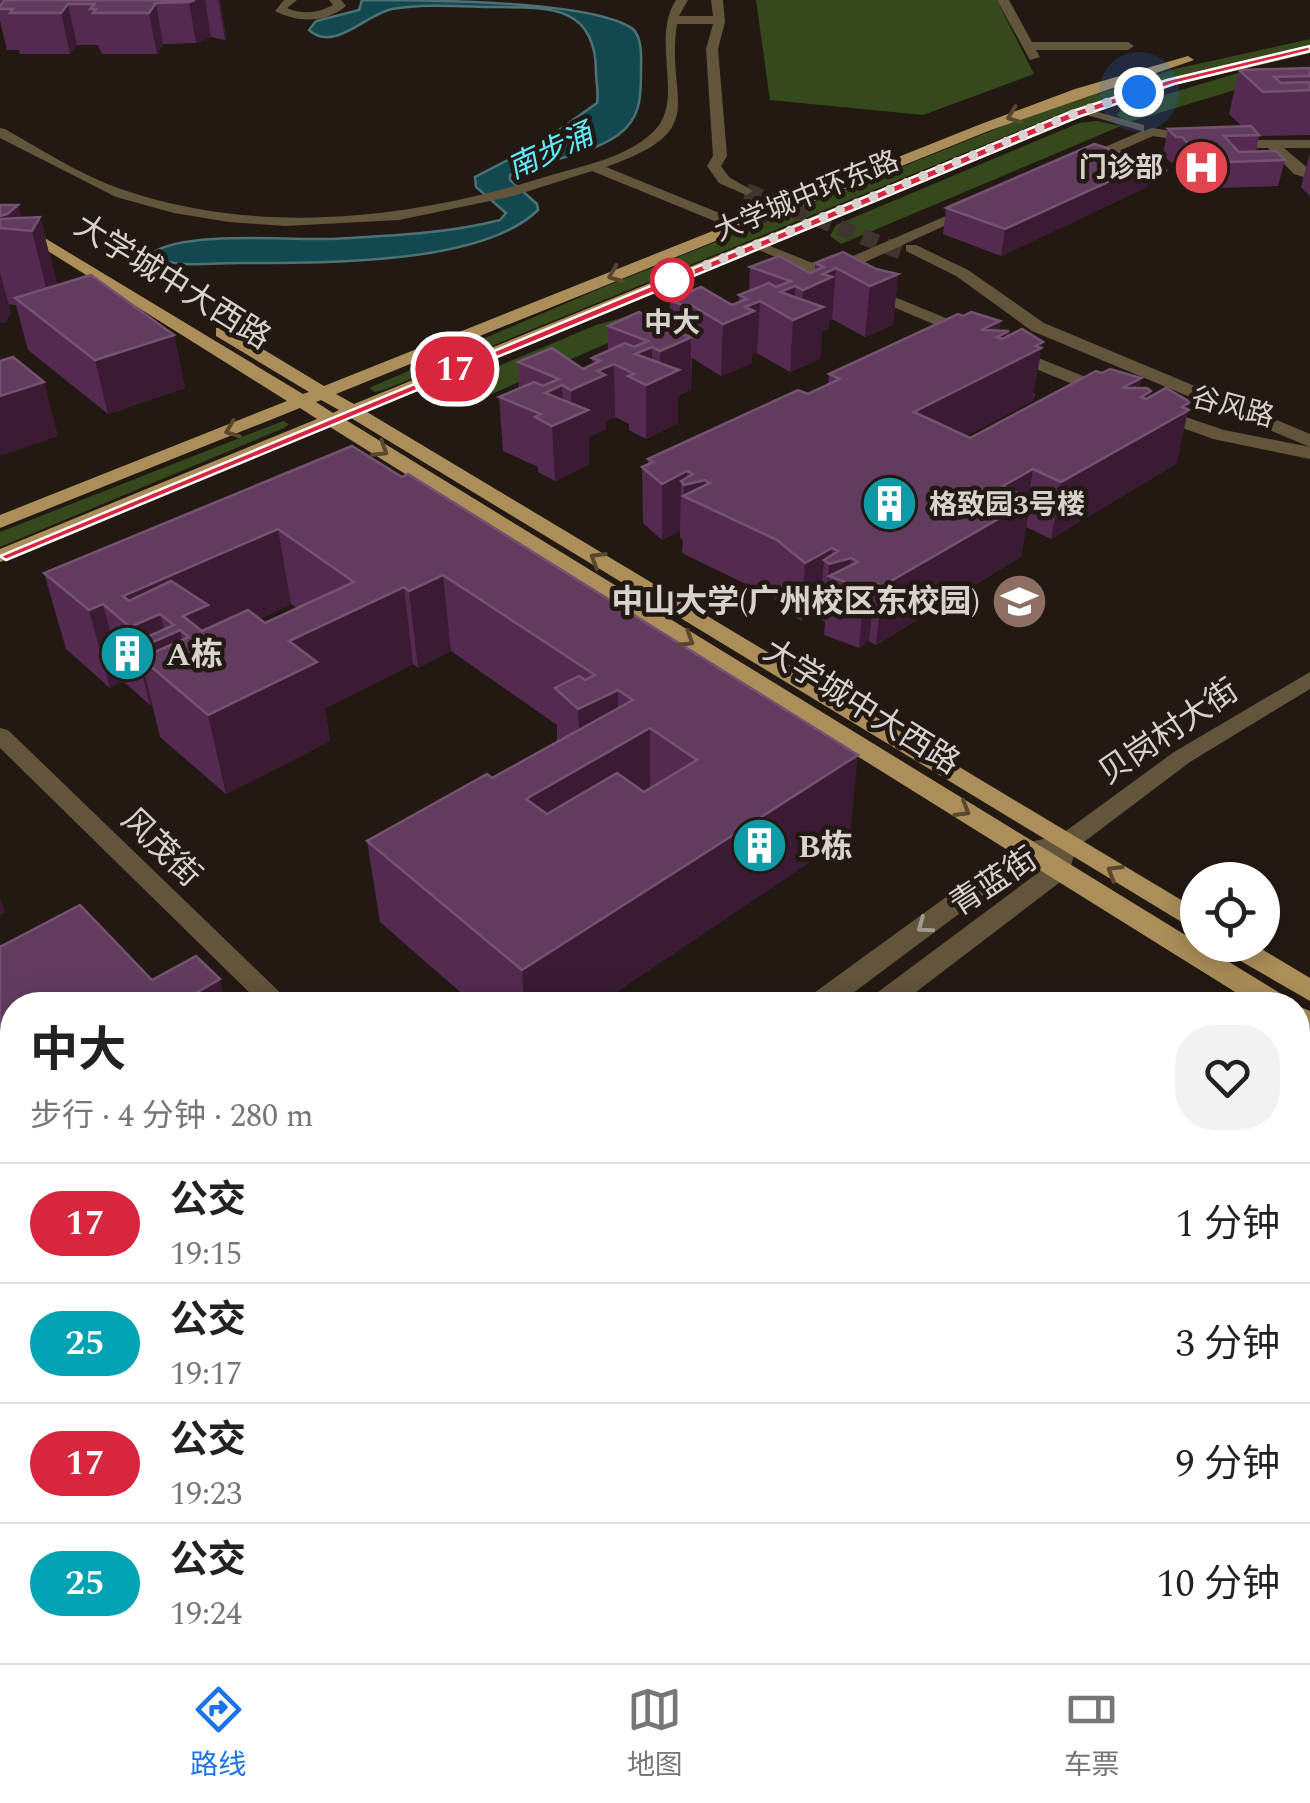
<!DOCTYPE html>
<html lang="zh">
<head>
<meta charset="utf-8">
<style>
  :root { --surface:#fff; --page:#f2f2f2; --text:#222; --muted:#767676; --line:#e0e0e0; --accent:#1a73e8 }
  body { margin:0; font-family:Spectral,"Noto Sans SC",serif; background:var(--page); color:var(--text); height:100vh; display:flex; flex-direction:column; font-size:38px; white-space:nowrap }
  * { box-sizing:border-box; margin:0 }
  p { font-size:32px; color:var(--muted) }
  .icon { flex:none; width:55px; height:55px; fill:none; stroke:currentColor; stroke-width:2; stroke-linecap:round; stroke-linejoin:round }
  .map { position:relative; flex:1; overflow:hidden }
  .details { position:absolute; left:0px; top:992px; width:1310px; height:672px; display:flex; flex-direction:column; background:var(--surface); border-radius:40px 40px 0 0; box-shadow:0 5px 25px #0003 }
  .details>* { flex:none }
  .badge { padding:0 20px; border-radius:32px; font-size:35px; line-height:65px }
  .controls { position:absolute; left:1180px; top:862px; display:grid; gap:20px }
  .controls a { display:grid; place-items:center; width:100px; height:100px; border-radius:50%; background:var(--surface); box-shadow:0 5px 25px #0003; font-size:50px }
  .you { position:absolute; width:50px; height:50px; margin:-25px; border:8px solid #fff; border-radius:50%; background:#1a73e8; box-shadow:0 0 0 15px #1a73e833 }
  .map>.badge { position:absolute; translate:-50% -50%; box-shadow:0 0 0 5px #fff }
  .round { display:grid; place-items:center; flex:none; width:105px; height:105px; border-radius:40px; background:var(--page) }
  .head { display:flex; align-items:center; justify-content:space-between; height:170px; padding:0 30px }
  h1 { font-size:48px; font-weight:700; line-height:75px }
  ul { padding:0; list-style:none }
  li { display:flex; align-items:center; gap:30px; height:120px; padding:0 30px; border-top:2px solid var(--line) }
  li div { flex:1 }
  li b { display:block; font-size:38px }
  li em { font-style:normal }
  li .badge { min-width:110px; font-weight:700; text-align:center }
  .dock { display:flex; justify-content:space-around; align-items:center; height:140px; border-top:2px solid var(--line); background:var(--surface); font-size:28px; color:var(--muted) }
  .dock a { display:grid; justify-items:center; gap:5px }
  .dock .on { color:var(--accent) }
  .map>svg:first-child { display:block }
  .green { fill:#35491d }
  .water { fill:#12484f; stroke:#4d7175; stroke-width:2.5 }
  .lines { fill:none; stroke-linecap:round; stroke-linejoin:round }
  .minor-tunnel-far1 { stroke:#3e352f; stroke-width:12; stroke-dasharray:12 6; stroke-linecap:butt }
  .minor-tunnel { stroke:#3e352f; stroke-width:16; stroke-dasharray:16 9; stroke-linecap:butt }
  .minor { fill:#63543c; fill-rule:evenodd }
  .major { fill:#ab8e59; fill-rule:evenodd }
  .wall { fill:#542a51; fill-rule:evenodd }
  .shaded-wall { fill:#3a1b33; fill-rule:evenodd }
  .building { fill:#623c5f; stroke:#755370; stroke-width:2.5; fill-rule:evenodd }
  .oneway { stroke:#59482f }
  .oneway2 { stroke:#a3998c }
  .line { fill:#d7263d; stroke:#fff; stroke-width:2.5 }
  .walk { stroke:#d8d1cd; stroke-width:10; stroke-dasharray:0 18 }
  .stop-dot { fill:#fff; stroke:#d7263d; stroke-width:5 }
  .labels { text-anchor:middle; stroke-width:9; stroke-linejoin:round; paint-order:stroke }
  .far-poi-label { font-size:28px; font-weight:bold; fill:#d8d1cd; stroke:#231913; text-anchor:end }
  .far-street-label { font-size:28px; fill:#d8d1cd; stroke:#231913 }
  .far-stop-label { font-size:28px; font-weight:bold; fill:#d8d1cd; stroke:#231913 }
  .far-water-label { font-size:30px; font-style:italic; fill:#5eebfd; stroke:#231913 }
  .street-label { font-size:32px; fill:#d8d1cd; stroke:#231913 }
  .poi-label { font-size:32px; font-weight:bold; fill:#d8d1cd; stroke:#231913; text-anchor:start }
</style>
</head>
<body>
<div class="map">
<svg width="1310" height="1663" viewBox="0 0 1310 1663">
  <rect width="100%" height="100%" fill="#231913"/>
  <g class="green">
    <path d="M756 0H997L1034 74 923 115 770 100Z"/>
    <path d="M1310 39V46L1175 77 1060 114 386 389 375 392 369 388 599 289 1028 116 1175 69Z"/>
    <path d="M1238 73 1268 80 1129 122 1116 115 1124 107Z"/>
    <path d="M1096 121 1121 126 841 244 830 236 836 225 1079 123Z"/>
    <path d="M643 312 658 321 462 407H452L430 395 596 325Z"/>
    <path d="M283 421 289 424 284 428 0 547V532Z"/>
  </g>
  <path class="water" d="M362 0C423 0 591 0 633 29 643 39 641 60 641 73 641 99 640 119 618 135 586 157 545 159 510 175V180L537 204 538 210C481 266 315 263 239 263 212 263 179 268 154 258L153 253C181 231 291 240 330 239 385 236 446 234 500 220L506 213 476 187 475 177 539 144 597 103C599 92 596 83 596 72 596 0 541 8 485 7 454 6 422 4 392 9 366 14 334 53 309 30L316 21 359 10Z"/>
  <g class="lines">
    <path class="minor-tunnel-far1" d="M746 191 752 193"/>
    <path class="minor-tunnel" d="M746 191 902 252"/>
    <g class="minor">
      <path d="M284 0H297L287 8C303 15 318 13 333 5L329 0H341L346 6C326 23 298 23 275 11Z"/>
      <path d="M676 0H688L679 16H713L711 0H723L725 22 718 49 727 156 721 166 729 177 753 191 746 195 719 183 707 166 713 156 706 49 713 24H677C665 103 714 129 606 167L744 223V229H734L592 171 513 196 399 220 285 226 229 222 174 213 116 197 0 138V128L5 129C44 151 83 177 127 191 262 236 411 219 545 177 580 166 629 158 655 130 685 98 650 40 676 0Z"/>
      <path d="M997 0H1009L1032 42H1128L1134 46 1128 50H1036L1040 57 1030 60Z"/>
      <path d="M1080 107 1144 125V131L1152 128 1228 140H1310V148H1284L1310 170V179L1294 174 1268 148H1228L1153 136 1087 165H1077V159L1142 131 1080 113Z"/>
      <path d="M1119 153 1166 168 1168 171 1161 175 1114 160V154Z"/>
      <path d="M967 207 979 210 839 274 977 331 979 335 971 340 747 245 760 242 825 268Z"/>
      <path d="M906 245H916L968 270 1044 323 1310 434V447L1032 331 956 276 906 251Z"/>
      <path d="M1008 346 1116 389 1119 393 1110 398 1104 397 1002 355V347Z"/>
      <path d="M1156 407 1224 430 1310 447V459L1213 439 1150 416V408Z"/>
      <path d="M1310 672V689L1190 762 1076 848 1068 876 899 1005H866L870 998 1047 866 1050 854 1035 857 837 1005H803L807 998 1019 844 1059 836 1174 752Z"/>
      <path d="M0 728 8 730 293 1005H262L0 748Z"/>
      <path d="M12 1577V1619L0 1624V1582Z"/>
    </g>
    <g class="major">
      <path d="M1310 45V53L1175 85 1079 118 367 412 1198 910V932L351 418 346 420 1288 998 1292 1005H1256L330 427 0 562V549L317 419 300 408 0 528V515L287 401 0 221V211L303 394 309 392 216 336V328H228L324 386 981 124 1075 89 1188 56 1194 60 991 130 336 394 354 404 1069 112 1167 79ZM321 400 339 410 333 413 316 402Z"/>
      <path d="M1221 945H1255L1310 978V1001L1225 952Z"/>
      <path d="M1298 1006 1310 1011V1036L1298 1031Z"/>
    </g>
  </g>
  <g class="wall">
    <path d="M0 0H220L226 37 225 40 211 37 196 43 163 44 157 54H102L98 45H77L70 54H20L19 50H7L0 21Z"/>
    <path d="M1310 68V135L1259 136 1256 151 1285 160 1278 186 1193 189 1185 179 1186 174 1176 162 1171 163 1163 154 1168 129 1242 126 1229 114 1239 70Z"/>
    <path d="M1310 153V196L1301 187Z"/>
    <path d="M1152 162 1147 187 1001 256 943 234 946 208Z"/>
    <path d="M0 205H18L21 218 40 217 57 285 174 335 185 388 108 414 28 350 16 305 8 304 11 313 6 322 0 323Z"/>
    <path d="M815 263 876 269 898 274 893 325 865 337 832 319 829 321 828 329 822 331 820 359 790 372 757 353 752 355V363L721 376 692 358 691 390 678 396V423L646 439 629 430V424L615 417 606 421V429L589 437V464L555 481 538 472V467L503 451 499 397 519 388 518 362 583 369 593 364 592 358 608 351V326L655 324 670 331V300L732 305 739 303V295L749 291 750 267 810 273 815 271Z"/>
    <path d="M963 316 1000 321 999 331H1009L1008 337 1035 395 1032 401 966 436 970 438 1102 373 1141 378 1139 388 1151 391 1150 397 1190 402 1176 464 1051 539 1026 527 1021 557 876 645 869 641 859 648 824 635 825 622 820 618V610L801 621 774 598 682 553 683 541 680 537V531L662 540 643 523 642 467 648 465V459L808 394 828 385 829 374Z"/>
    <path d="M352 446 850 835 597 1005H475L380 922 367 841 492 778 557 742V725L451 651 418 668 413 664 325 708 330 741 226 794 160 737 152 704 150 705 123 681 110 688 66 649 44 573ZM291 604 297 608 265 623 260 619Z"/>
  </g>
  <g class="shaded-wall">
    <path d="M195 0H205L211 37 196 43 189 2Z"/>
    <path d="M218 0H220L226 37 225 40Z"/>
    <path d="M156 3 163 44 157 54 149 13Z"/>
    <path d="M68 4 77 45 70 54 61 13Z"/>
    <path d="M1152 162 1147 187 1001 256 1005 229Z"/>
    <path d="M18 205 24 230 0 228V216Z"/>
    <path d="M40 217 59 294 51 308 32 231Z"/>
    <path d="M836 268 832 319 829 321 828 329 822 331 820 359 790 372 793 320 780 292 795 286 794 320 801 316 803 290 823 274Z"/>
    <path d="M0 272 11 313 6 322 0 323Z"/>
    <path d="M898 274 893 325 865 337 870 286Z"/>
    <path d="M760 301 757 353 752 355V363L721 376 723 324 745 307Z"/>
    <path d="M691 305V390L678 396V423L646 439V385L635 354 650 348V322L655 320V349L652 347V382L660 378V351L686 340V307Z"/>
    <path d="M1000 321 998 336 1009 331 1003 367 1035 346 1043 342 1032 401 908 467 914 412 981 330Z"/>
    <path d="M174 335 185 388 108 414 95 360Z"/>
    <path d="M614 364 615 417 606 421V429L589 437V464L555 481 552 426 545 393 562 385 563 421 572 417 571 390 597 371Z"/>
    <path d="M1141 378 1130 432 1122 388Z"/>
    <path d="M44 382 58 436 0 456V396Z"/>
    <path d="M1151 391 1141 437 1190 402 1176 464 1051 539 1061 482 1141 397Z"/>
    <path d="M1033 469 1028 502 1031 500 1021 557 876 645 882 586 1003 486Z"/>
    <path d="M687 471V484L705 480 704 506 684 496V485L681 481 680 531 662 540V484Z"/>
    <path d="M278 529 291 604 215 640 189 637 180 630 198 706 161 675 153 642 147 637 155 670 141 658 152 704 150 705 123 596ZM160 614 174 625 166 636Z"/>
    <path d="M832 548 831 564 851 558 848 583 829 576 825 622 829 564 824 560 820 610 801 621 805 563Z"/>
    <path d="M443 575 451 651 418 668 409 591Z"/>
    <path d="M875 583 869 641 859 648 864 589Z"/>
    <path d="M404 587 413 664 325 708 330 741 226 794 208 715 289 641Z"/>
    <path d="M103 604 123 681 110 688 89 610Z"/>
    <path d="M618 690 619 745 650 728V807L531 879 526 799 581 767 578 709Z"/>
    <path d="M858 755 850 835 597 1005H524L522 970Z"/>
    <path d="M0 898 5 912 0 915Z"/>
    <path d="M220 979 226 1005H175Z"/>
    <path d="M12 1314V1392L0 1400V1322Z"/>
    <path d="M355 1652H452L440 1663H343Z"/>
  </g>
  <g class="building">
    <path d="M5 0H195L189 2 156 3 149 13H93L96 9H90L94 4H68L61 13H10L13 9H0V6Z"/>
    <path d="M1310 68V76L1274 77 1281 83 1310 82V90L1263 92 1239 70Z"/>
    <path d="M1251 126 1259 135 1224 136 1239 152 1276 151 1285 160 1199 163 1190 154 1196 153 1182 137H1176L1168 129Z"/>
    <path d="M1094 144 1152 162 1005 229 946 208Z"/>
    <path d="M0 205H18L7 214 0 216Z"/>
    <path d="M40 217 32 231 0 228V219Z"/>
    <path d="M843 252 876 269 898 274 870 286 836 268 823 274 832 277 803 290 795 286 780 292 823 307 793 320 760 301 745 307 754 311 723 324 691 305 686 307 670 300 701 287 732 305 747 299 739 295 769 283 776 287 791 281 750 267 779 256 810 273 824 267 815 263Z"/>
    <path d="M91 275 174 335 95 360 15 298Z"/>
    <path d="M639 312 655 320 650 322 671 331 692 337 660 351 652 347 635 354 679 370 646 385 628 376 634 374 614 364 597 371 605 375 571 390 562 385 545 393 588 410 552 426 535 417 541 414 499 397 534 382 543 386 559 379 518 362 552 348 583 369 600 361 592 358 625 343 634 347 648 341 608 326Z"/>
    <path d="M971 312 1000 321 981 330 1009 331 997 337 1002 339 1022 329 1043 342 1035 346 1041 348 914 412 970 438 1096 371 1102 373 1110 369 1141 378 1122 388H1147L1151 391 1141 397 1146 399 1166 388 1190 402 1182 407 1189 410 1061 482 1033 469 1003 486 1031 500 882 586 875 583 864 589 829 576 858 562 851 558 829 564 824 560 838 551 832 548 805 563 777 540 683 496 710 483 705 480 684 485 681 481 693 474 687 471 662 484 642 467 653 462 648 459 798 390 808 394 840 379 829 374 958 314 963 316Z"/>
    <path d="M13 357 44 382 0 396V361Z"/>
    <path d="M352 446 402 477 408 474 858 755 522 970 367 841 487 774 492 778 633 700 618 690 578 709 555 688 579 676 585 680 595 675 443 575 409 591 404 587 289 641 317 662 208 715 141 658 189 637 180 630 153 642 147 637 174 625 160 614 130 627 103 604 89 610 44 573ZM278 529 354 582 265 623 248 610 202 631 183 616 208 605 171 581 129 601 123 596ZM650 728 697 760 644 792 617 773 547 814 526 799Z"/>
    <path d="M80 905 152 980 196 956 220 979 175 1005H12V1314L0 1322V947Z"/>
    <path d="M20 1652H355L343 1663H6Z"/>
    <path d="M990 1652H1268L1281 1663H980Z"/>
  </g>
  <defs><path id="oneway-chevron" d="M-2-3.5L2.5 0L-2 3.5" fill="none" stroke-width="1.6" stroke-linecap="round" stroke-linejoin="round" transform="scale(2.5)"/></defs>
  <g class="oneway">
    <use href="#oneway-chevron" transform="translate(1014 116) rotate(159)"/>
    <use href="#oneway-chevron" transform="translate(615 275) rotate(158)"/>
    <use href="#oneway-chevron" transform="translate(232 430) rotate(159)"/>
    <use href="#oneway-chevron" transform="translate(381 450) rotate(32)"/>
    <use href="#oneway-chevron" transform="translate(597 559) rotate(-149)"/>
    <use href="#oneway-chevron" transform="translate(687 640) rotate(32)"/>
    <use href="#oneway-chevron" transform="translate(963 810) rotate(31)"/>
    <use href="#oneway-chevron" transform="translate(1114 872) rotate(-149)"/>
  </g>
  <use class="oneway2" href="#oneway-chevron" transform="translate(924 926) rotate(144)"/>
  <path class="line" d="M1310 46V51L1174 84 1078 117 6 560 0 556 1070 112 1167 80Z"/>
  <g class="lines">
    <path class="walk" d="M672 280 656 286 1074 114 1139 92"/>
  </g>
  <defs>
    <symbol id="hospital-disc" viewBox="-11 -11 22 22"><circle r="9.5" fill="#e0444e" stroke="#231913"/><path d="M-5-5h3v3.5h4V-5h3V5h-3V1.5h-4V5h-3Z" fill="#fff"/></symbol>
    <symbol id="building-disc" viewBox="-11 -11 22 22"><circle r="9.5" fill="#0f9aa8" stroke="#231913"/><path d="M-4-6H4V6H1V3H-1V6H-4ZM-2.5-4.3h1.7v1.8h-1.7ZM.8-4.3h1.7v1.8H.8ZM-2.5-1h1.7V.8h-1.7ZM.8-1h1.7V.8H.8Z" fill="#fff"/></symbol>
    <symbol id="university-disc" viewBox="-11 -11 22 22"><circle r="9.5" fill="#8d6e63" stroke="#231913"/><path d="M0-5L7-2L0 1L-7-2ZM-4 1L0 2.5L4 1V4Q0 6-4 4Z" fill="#fff"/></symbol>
  </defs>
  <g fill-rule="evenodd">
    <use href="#hospital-disc" x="1170" y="136" width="63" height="63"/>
    <use href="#building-disc" x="858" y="472" width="63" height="63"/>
    <use href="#university-disc" x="988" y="570" width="63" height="63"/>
    <use href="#building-disc" x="96" y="622" width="63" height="63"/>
    <use href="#building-disc" x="728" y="814" width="63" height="63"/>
  </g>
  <circle class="stop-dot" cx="672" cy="280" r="20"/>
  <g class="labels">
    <g class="far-poi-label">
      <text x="1163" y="177">门诊部</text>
      <text x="929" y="514" text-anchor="start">格致园3号楼</text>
    </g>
    <g class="far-street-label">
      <text transform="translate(806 195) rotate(-22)" y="10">大学城中环东路</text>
      <text transform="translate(1233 406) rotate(15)" y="10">谷风路</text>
    </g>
    <g class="far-stop-label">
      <text x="672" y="332">中大</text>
    </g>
    <g class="far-water-label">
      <text transform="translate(550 151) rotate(-25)" y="10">南步涌</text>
    </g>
    <g class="street-label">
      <text transform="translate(173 281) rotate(32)" y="11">大学城中大西路</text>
      <text transform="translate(862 706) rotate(32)" y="11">大学城中大西路</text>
      <text transform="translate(1168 731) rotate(-34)" y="11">贝岗村大街</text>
      <text transform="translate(162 847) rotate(44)" y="11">风茂街</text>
      <text transform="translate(993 881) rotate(-33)" y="11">青蓝街</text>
    </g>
    <g class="poi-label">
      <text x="980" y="612" text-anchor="end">中山大学(广州校区东校园)</text>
      <text x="166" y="665">A栋</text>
      <text x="798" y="857">B栋</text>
    </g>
  </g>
</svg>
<div class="controls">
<a><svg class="icon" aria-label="locate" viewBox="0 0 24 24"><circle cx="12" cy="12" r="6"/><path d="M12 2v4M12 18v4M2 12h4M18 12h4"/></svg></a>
</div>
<div class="you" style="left:1139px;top:92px"></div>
<b class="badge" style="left:455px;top:369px;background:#d7263d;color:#fff">17</b>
<section class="details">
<div class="head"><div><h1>中大</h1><p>步行 · 4 分钟 · 280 m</p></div><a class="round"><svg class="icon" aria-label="heart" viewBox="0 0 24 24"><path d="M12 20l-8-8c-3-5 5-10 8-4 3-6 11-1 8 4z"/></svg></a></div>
<ul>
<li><span class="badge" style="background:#d7263d;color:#fff">17</span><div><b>公交</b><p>19:15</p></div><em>1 分钟</em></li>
<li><span class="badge" style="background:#00a3b4;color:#fff">25</span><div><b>公交</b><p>19:17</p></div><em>3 分钟</em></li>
<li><span class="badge" style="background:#d7263d;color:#fff">17</span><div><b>公交</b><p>19:23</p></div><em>9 分钟</em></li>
<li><span class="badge" style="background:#00a3b4;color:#fff">25</span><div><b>公交</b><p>19:24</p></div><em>10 分钟</em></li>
</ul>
</section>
</div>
<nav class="dock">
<a class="on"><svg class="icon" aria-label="directions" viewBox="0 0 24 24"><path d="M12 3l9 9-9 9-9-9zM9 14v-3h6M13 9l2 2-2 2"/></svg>路线</a>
<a><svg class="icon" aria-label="map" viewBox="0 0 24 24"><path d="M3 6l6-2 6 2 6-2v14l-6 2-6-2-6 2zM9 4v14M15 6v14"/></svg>地图</a>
<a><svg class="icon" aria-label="tickets" viewBox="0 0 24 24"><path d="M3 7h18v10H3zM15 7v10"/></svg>车票</a>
</nav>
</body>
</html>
